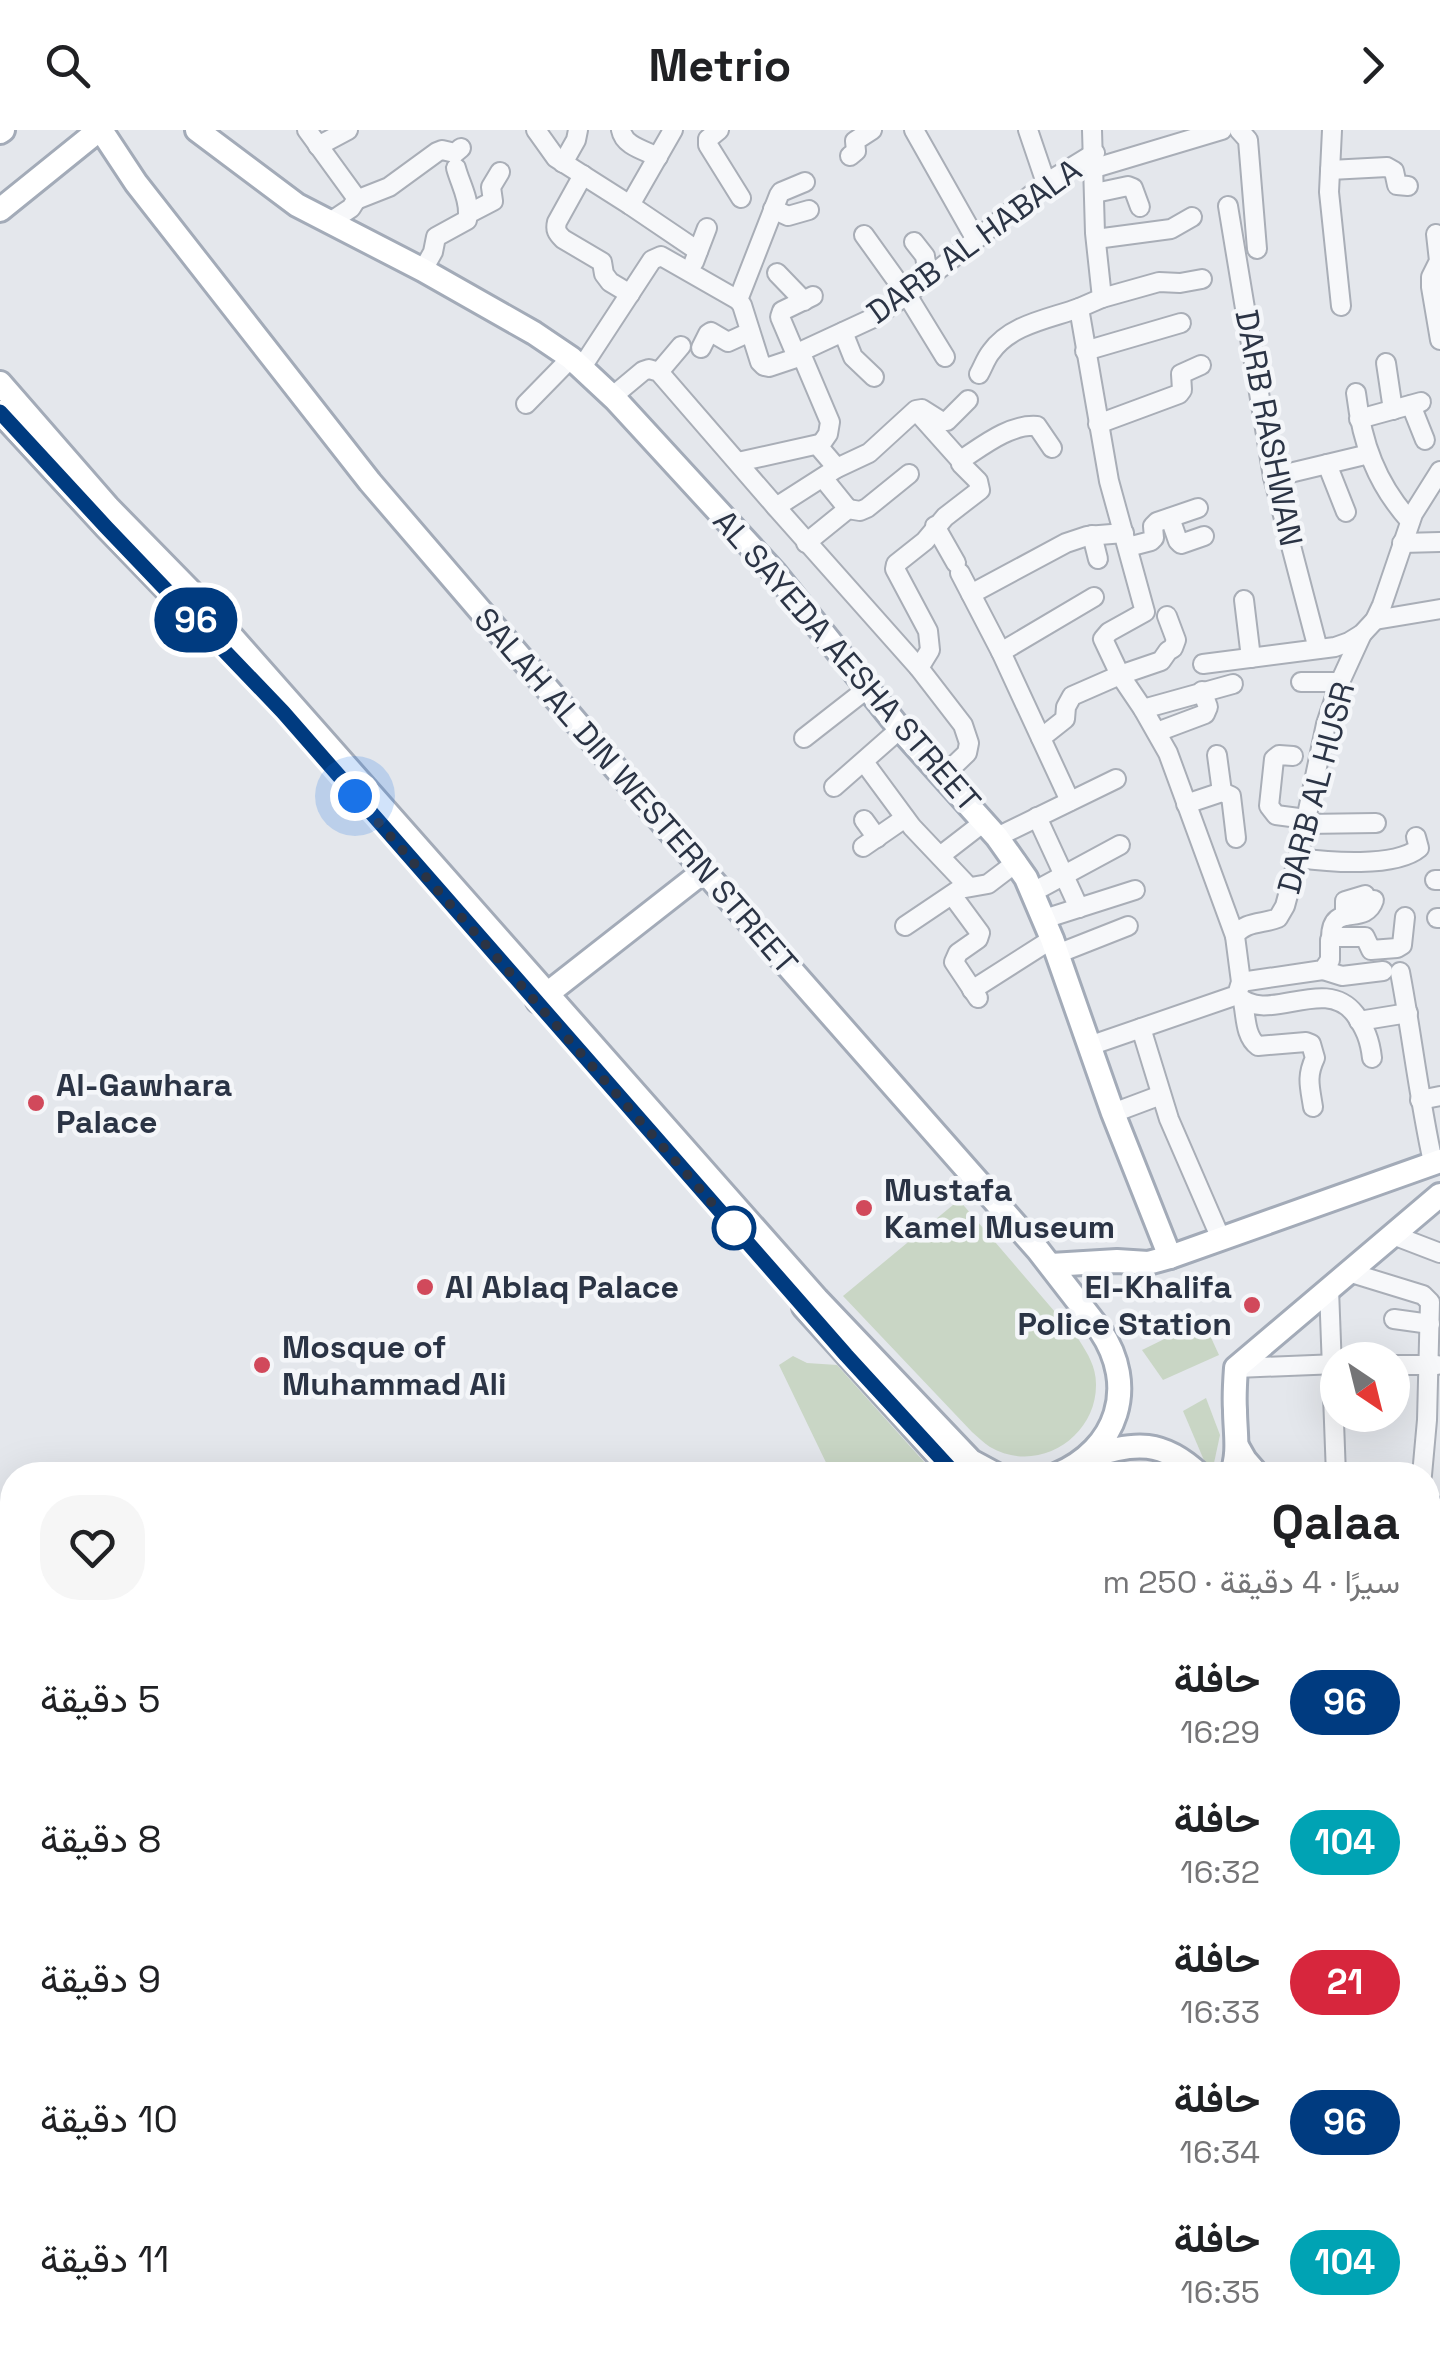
<!DOCTYPE html>
<html lang="ar">
<head>
<meta charset="utf-8">
<style>
  :root { --surface:#fff; --page:#f6f6f6; --text:#202124; --muted:#757577 }
  body { margin:0; font-family:"Space Grotesk",Vazirmatn,sans-serif; background:var(--page); color:var(--text); direction:rtl; height:100vh; display:flex; flex-direction:column; font-size:38px; white-space:nowrap }
  * { box-sizing:border-box; margin:0 }
  p { font-size:32px; color:var(--muted) }
  .icon { flex:none; width:55px; height:55px; fill:none; stroke:currentColor; stroke-width:2; stroke-linecap:round; stroke-linejoin:round }
  .map { position:relative; flex:1; overflow:hidden; direction:ltr }
  .panel { position:absolute; left:0px; top:1332px; width:1440px; height:892px; display:flex; flex-direction:column; background:var(--surface); border-radius:40px 40px 0 0; box-shadow:0 10px 40px #0002; direction:rtl }
  .panel>* { flex:none }
  .badge { padding:0 20px; border-radius:32px; font-size:35px; line-height:65px }
  .needle { width:65px; rotate:145deg }
  .tools { position:absolute; left:1320px; top:1212px; display:grid; gap:20px }
  .tools a { display:grid; place-items:center; width:90px; height:90px; border-radius:50%; background:var(--surface); box-shadow:0 10px 40px #0002; font-size:50px }
  .you { position:absolute; width:50px; height:50px; margin:-25px; border:8px solid #fff; border-radius:50%; background:#1a73e8; box-shadow:0 0 0 15px #1a73e833 }
  .map>.badge { position:absolute; translate:-50% -50%; box-shadow:0 0 0 5px #fff }
  .round { display:grid; place-items:center; flex:none; width:105px; height:105px; border-radius:40px; background:var(--page) }
  .head { display:flex; align-items:center; justify-content:space-between; height:170px; padding:0 40px }
  h1 { font-size:48px; font-weight:600; line-height:75px }
  ul { padding:0; list-style:none }
  li { display:flex; align-items:center; gap:30px; height:140px; padding:0 40px }
  li div { flex:1 }
  li b { display:block; font-size:38px }
  li em { font-style:normal }
  li .badge { min-width:110px; font-weight:700; text-align:center }
  header { display:flex; justify-content:space-between; align-items:center; height:130px; padding:0 40px; background:var(--surface); font-size:45px; font-weight:600 }
  .map>svg:first-child { display:block }
  .green { fill:#c9d6c5 }
  .lines { fill:none; stroke-linecap:round; stroke-linejoin:round }
  .minor-casing { stroke:#a9aeb7; stroke-width:22 }
  .major-casing { stroke:#a3abb8; stroke-width:28 }
  .minor { stroke:#f7f8fa; stroke-width:18 }
  .major { stroke:#fff; stroke-width:22 }
  .line-casing { stroke:#fff; stroke-width:22 }
  .line { stroke:#003b80; stroke-width:15 }
  .walk { stroke:#2b3445; stroke-width:10; stroke-dasharray:0 18 }
  .poi-dot { fill:#d1495b; stroke:#f4f6f9; stroke-width:4 }
  .stop-dot { fill:#fff; stroke:#003b80; stroke-width:5 }
  .labels { text-anchor:middle; stroke-width:9; stroke-linejoin:round; paint-order:stroke }
  .street-label { font-size:32px; fill:#2b3445; stroke:#f4f6f9 }
  .poi-label { font-size:32px; font-weight:bold; fill:#2b3445; stroke:#f4f6f9; text-anchor:start }
</style>
</head>
<body>
<header><svg class="icon" aria-label="forward" viewBox="0 0 24 24"><path d="M9 5l7 7-7 7"/></svg>Metrio<svg class="icon" aria-label="search" viewBox="0 0 24 24"><circle cx="10" cy="10" r="6"/><path d="M15 15l6 6"/></svg></header>
<div class="map">
<svg width="1440" height="2224" viewBox="0 0 1440 2224">
  <rect width="100%" height="100%" fill="#e4e7ec"/>
  <g class="green">
    <path d="M959 1070 1079 1210C1088 1224 1096 1237 1096 1254 1097 1307 1038 1345 990 1317 984 1313 978 1307 972 1302L843 1166Z"/>
    <path d="M1203 1190 1219 1225 1163 1250 1142 1220Z"/>
    <path d="M793 1226 807 1233 837 1235 926 1334 899 1345H832L779 1235Z"/>
    <path d="M1206 1268 1220 1305 1214 1333 1206 1335 1183 1281Z"/>
  </g>
  <g class="lines">
    <defs>
      <g id="minor">
        <path d="M307 0 355 66 356 70 351 78 330 92"/>
        <path d="M536 0 556 28 630 75 698 121"/>
        <path d="M621 0C624 16 644 20 658 27"/>
        <path d="M719 0 708 9V15L741 68"/>
        <path d="M914 0 975 108"/>
        <path d="M1028 0 1046 53"/>
        <path d="M1239 0 1248 10 1257 119"/>
        <path d="M1332 0 1329 62 1341 176"/>
        <path d="M318 16 348 0"/>
        <path d="M850 26 856 21 855 11 872 0"/>
        <path d="M563 33 576 10 578 0"/>
        <path d="M456 38C460 53 469 68 468 84"/>
        <path d="M1095 38 1222 0"/>
        <path d="M1330 40 1387 37 1394 41 1397 55 1408 56"/>
        <path d="M583 45 557 92C555 100 557 103 563 109L602 132 604 144 610 152 630 164"/>
        <path d="M1095 63 1128 56 1133 58 1140 77"/>
        <path d="M356 70 389 57 437 22 442 20 455 23 461 18"/>
        <path d="M630 75 673 0"/>
        <path d="M1228 76 1273 347 1318 519"/>
        <path d="M773 79 788 86 809 80"/>
        <path d="M1436 104 1439 131 1431 147V157L1440 210"/>
        <path d="M864 105 907 165 945 227"/>
        <path d="M1096 109 1171 99 1192 87"/>
        <path d="M914 112 925 126 928 147"/>
        <path d="M694 132 707 98"/>
        <path d="M423 140 433 122 436 107 467 90 468 84 493 71 491 57 500 42"/>
        <path d="M777 143 804 171"/>
        <path d="M1102 168 1159 152 1180 153 1202 149"/>
        <path d="M738 170 779 65 781 62 805 52"/>
        <path d="M843 202 853 227 874 247"/>
        <path d="M701 218 708 204 711 202 728 212 750 202"/>
        <path d="M1085 221 1181 193"/>
        <path d="M797 227 780 187 782 181 813 166"/>
        <path d="M1386 233 1393 280"/>
        <path d="M582 237 652 130 661 126 738 170 742 175 760 232 764 236 769 237 802 226"/>
        <path d="M659 242 681 216"/>
        <path d="M979 244C983 237 986 228 991 222 1011 194 1049 189 1079 178"/>
        <path d="M1356 263C1362 313 1376 353 1410 391"/>
        <path d="M613 266 643 241 649 239 659 242 776 377 919 538 963 595 969 613 967 623 942 647"/>
        <path d="M526 274 571 228"/>
        <path d="M1411 275 1425 310"/>
        <path d="M919 284 961 331"/>
        <path d="M1359 289 1421 272"/>
        <path d="M1098 294 1179 264 1182 260 1181 244 1201 235"/>
        <path d="M738 332 819 314"/>
        <path d="M1327 334 1346 382"/>
        <path d="M837 338 819 317 828 304 830 292 802 226 804 220 871 189 907 165 1046 53 1095 23"/>
        <path d="M1273 347 1369 324"/>
        <path d="M823 348 848 379"/>
        <path d="M776 377 837 338 869 323 916 280 922 279 941 291H947L968 270"/>
        <path d="M1170 388 1178 411 1181 414 1204 406"/>
        <path d="M935 396 956 433"/>
        <path d="M1092 405 1098 429"/>
        <path d="M806 413 848 379 860 381 867 378 909 344"/>
        <path d="M1402 413 1440 412"/>
        <path d="M1128 417 1151 411 1154 408 1153 396 1157 392 1198 378"/>
        <path d="M960 443 1001 522 1070 671"/>
        <path d="M971 464 1066 413 1087 406 1124 403"/>
        <path d="M1244 470 1251 528"/>
        <path d="M1167 486 1176 510 1173 518 1168 521 1161 531 1120 545 1143 579 1168 623 1235 806"/>
        <path d="M1375 490 1440 479"/>
        <path d="M1001 522 1094 467"/>
        <path d="M1203 534 1335 517 1349 512 1362 504 1375 490 1382 475 1413 384 1440 341"/>
        <path d="M919 538 930 520 928 501 895 439 896 434 925 411 945 387 980 360 978 351 961 334 964 328C985 314 1011 294 1037 296L1052 318"/>
        <path d="M1301 552H1340"/>
        <path d="M1143 579 1233 554"/>
        <path d="M1157 602 1205 584 1208 577 1202 561"/>
        <path d="M804 608 868 558"/>
        <path d="M1041 608 1065 589 1066 577 1072 566 1120 545 1103 509 1109 502 1145 482 1109 351 1079 178 1102 168 1095 103 1092 0"/>
        <path d="M1217 625 1222 662"/>
        <path d="M1293 626 1279 625 1274 629 1269 676 1276 685 1306 689"/>
        <path d="M864 632 912 697 968 756"/>
        <path d="M834 657 900 599"/>
        <path d="M1186 674 1222 662 1231 666 1236 708"/>
        <path d="M1037 687 1079 778"/>
        <path d="M864 690 877 708"/>
        <path d="M1305 694 1376 693"/>
        <path d="M997 707 1116 649"/>
        <path d="M863 717 905 688"/>
        <path d="M940 726 984 692"/>
        <path d="M1298 728C1328 732 1395 738 1419 718L1416 707"/>
        <path d="M1435 750H1440"/>
        <path d="M1033 762 1120 715"/>
        <path d="M952 765 980 803 978 809 958 823 954 832 978 868"/>
        <path d="M1345 786V771L1365 765"/>
        <path d="M1437 788H1440"/>
        <path d="M1044 789 1135 760"/>
        <path d="M905 796 960 759 988 754 1017 732"/>
        <path d="M1331 808C1331 770 1365 798 1374 770"/>
        <path d="M1057 824 1128 796"/>
        <path d="M1323 840 1342 846 1383 841"/>
        <path d="M1400 842C1412 905 1419 969 1433 1032"/>
        <path d="M1241 852 1323 840 1330 830V810L1333 807H1365L1371 820 1397 818 1402 815 1405 787"/>
        <path d="M972 860 1052 809"/>
        <path d="M1237 865C1267 896 1324 844 1355 884 1365 898 1370 910 1372 928"/>
        <path d="M1243 872C1246 886 1245 907 1258 916L1306 912 1311 914 1315 928C1306 947 1310 957 1313 977"/>
        <path d="M1359 891 1408 883"/>
        <path d="M1141 898 1169 989 1221 1109"/>
        <path d="M1089 916 1237 865 1241 852 1235 806C1244 791 1264 794 1278 788L1285 776 1298 728 1326 594 1340 552 1362 504"/>
        <path d="M1420 970 1440 966"/>
        <path d="M1113 983 1161 965"/>
        <path d="M1393 1105 1440 1123"/>
        <path d="M1348 1142 1423 1165 1430 1172 1427 1290 1422 1345"/>
        <path d="M1329 1159 1336 1345"/>
        <path d="M1394 1189 1430 1194"/>
        <path d="M1392 1235H1437"/>
        <path d="M1236 1238 1338 1234"/>
        <path d="M1428 2024 1434 2023 1440 2015"/>
        <path d="M231 2212 257 2224"/>
        <path d="M430 2212C471 2223 506 2224 547 2212"/>
        <path d="M695 2212 704 2224"/>
        <path d="M984 2212 996 2224"/>
        <path d="M1149 2212 1150 2224"/>
        <path d="M1357 2212 1381 2216 1403 2224"/>
        <path d="M88 2224 94 2212"/>
        <path d="M143 2224 151 2212"/>
        <path d="M208 2224 210 2212"/>
        <path d="M322 2224 328 2212"/>
        <path d="M377 2224 390 2212"/>
        <path d="M585 2224 589 2212"/>
        <path d="M719 2224 735 2212"/>
        <path d="M826 2224 845 2212"/>
        <path d="M1028 2224 1036 2212"/>
        <path d="M1192 2224 1197 2212"/>
        <path d="M1332 2224 1337 2212"/>
      </g>
      <g id="major">
        <path d="M101 0 136 53 370 352 690 725 1038 1120 1100 1200C1138 1256 1118 1319 1056 1345"/>
        <path d="M197 0 297 75 423 140 534 203 571 228 616 270 775 443 900 599 997 707 1026 748 1052 809 1113 983 1170 1127"/>
        <path d="M0 2 3 0"/>
        <path d="M0 80 99 0"/>
        <path d="M0 253 108 377 202 473 817 1169 971 1331 997 1345"/>
        <path d="M0 282 106 397 196 490"/>
        <path d="M538 871 704 741"/>
        <path d="M1051 1135 1117 1131 1148 1133 1170 1127 1440 1031"/>
        <path d="M804 1177 956 1345"/>
        <path d="M1237 1316 1245 1330 1258 1345"/>
        <path d="M1089 1327C1135 1311 1163 1310 1200 1345"/>
        <path d="M1231 1345C1240 1324 1235 1302 1235 1280 1234 1266 1235 1252 1236 1238L1440 1065"/>
        <path d="M1428 1378 1440 1380"/>
        <path d="M1428 1884 1440 1886"/>
      </g>
    </defs>
    <use href="#minor" class="minor-casing"/>
    <use href="#major" class="major-casing"/>
    <use href="#minor" class="minor"/>
    <use href="#major" class="major"/>
  </g>
  <g class="lines">
    <defs>
      <path id="line" d="M0 282 106 397 283 582 846 1225 956 1345"/>
    </defs>
    <use href="#line" class="line-casing"/>
    <use href="#line" class="line"/>
    <path class="walk" d="M355 666 734 1098"/>
  </g>
  <g class="poi-dot">
    <circle cx="36" cy="973" r="10"/>
    <circle cx="864" cy="1078" r="10"/>
    <circle cx="425" cy="1157" r="10"/>
    <circle cx="1252" cy="1175" r="10"/>
    <circle cx="262" cy="1235" r="10"/>
  </g>
  <circle class="stop-dot" cx="734" cy="1098" r="20"/>
  <g class="labels">
    <g class="street-label">
      <text transform="translate(974 111) rotate(-36)" y="11">DARB AL HABALA</text>
      <text transform="translate(1269 298) rotate(79)" y="11">DARB RASHWAN</text>
      <text transform="translate(847 531) rotate(49)" y="11">AL SAYEDA AESHA STREET</text>
      <text transform="translate(1316 658) rotate(-75)" y="11">DARB AL HUSR</text>
      <text transform="translate(636 661) rotate(49)" y="11">SALAH AL DIN WESTERN STREET</text>
    </g>
    <g class="poi-label">
      <text x="56" y="966">Al-Gawhara<tspan x="56" dy="37">Palace</tspan></text>
      <text x="884" y="1071">Mustafa<tspan x="884" dy="37">Kamel Museum</tspan></text>
      <text x="445" y="1168">Al Ablaq Palace</text>
      <text x="1232" y="1168" text-anchor="end">El-Khalifa<tspan x="1232" dy="37">Police Station</tspan></text>
      <text x="282" y="1228">Mosque of<tspan x="282" dy="37">Muhammad Ali</tspan></text>
    </g>
  </g>
</svg>
<div class="tools">
<a><svg class="needle" viewBox="-14 -14 28 28"><path d="M0-13l5 13h-10z" fill="#e53935"/><path d="M0 13l5-13h-10z" fill="#757577"/></svg></a>
</div>
<div class="you" style="left:355px;top:666px"></div>
<b class="badge" style="left:196px;top:490px;background:#003b80;color:#fff">96</b>
<section class="panel">
<div class="head"><div><h1>Qalaa</h1><p>سيرًا · 4 دقيقة · 250 m</p></div><a class="round"><svg class="icon" aria-label="heart" viewBox="0 0 24 24"><path d="M12 20l-8-8c-3-5 5-10 8-4 3-6 11-1 8 4z"/></svg></a></div>
<ul>
<li><span class="badge" style="background:#003b80;color:#fff">96</span><div><b>حافلة</b><p>16:29</p></div><em>5 دقيقة</em></li>
<li><span class="badge" style="background:#00a3b4;color:#fff">104</span><div><b>حافلة</b><p>16:32</p></div><em>8 دقيقة</em></li>
<li><span class="badge" style="background:#d7263d;color:#fff">21</span><div><b>حافلة</b><p>16:33</p></div><em>9 دقيقة</em></li>
<li><span class="badge" style="background:#003b80;color:#fff">96</span><div><b>حافلة</b><p>16:34</p></div><em>10 دقيقة</em></li>
<li><span class="badge" style="background:#00a3b4;color:#fff">104</span><div><b>حافلة</b><p>16:35</p></div><em>11 دقيقة</em></li>
</ul>
</section>
</div>
</body>
</html>
